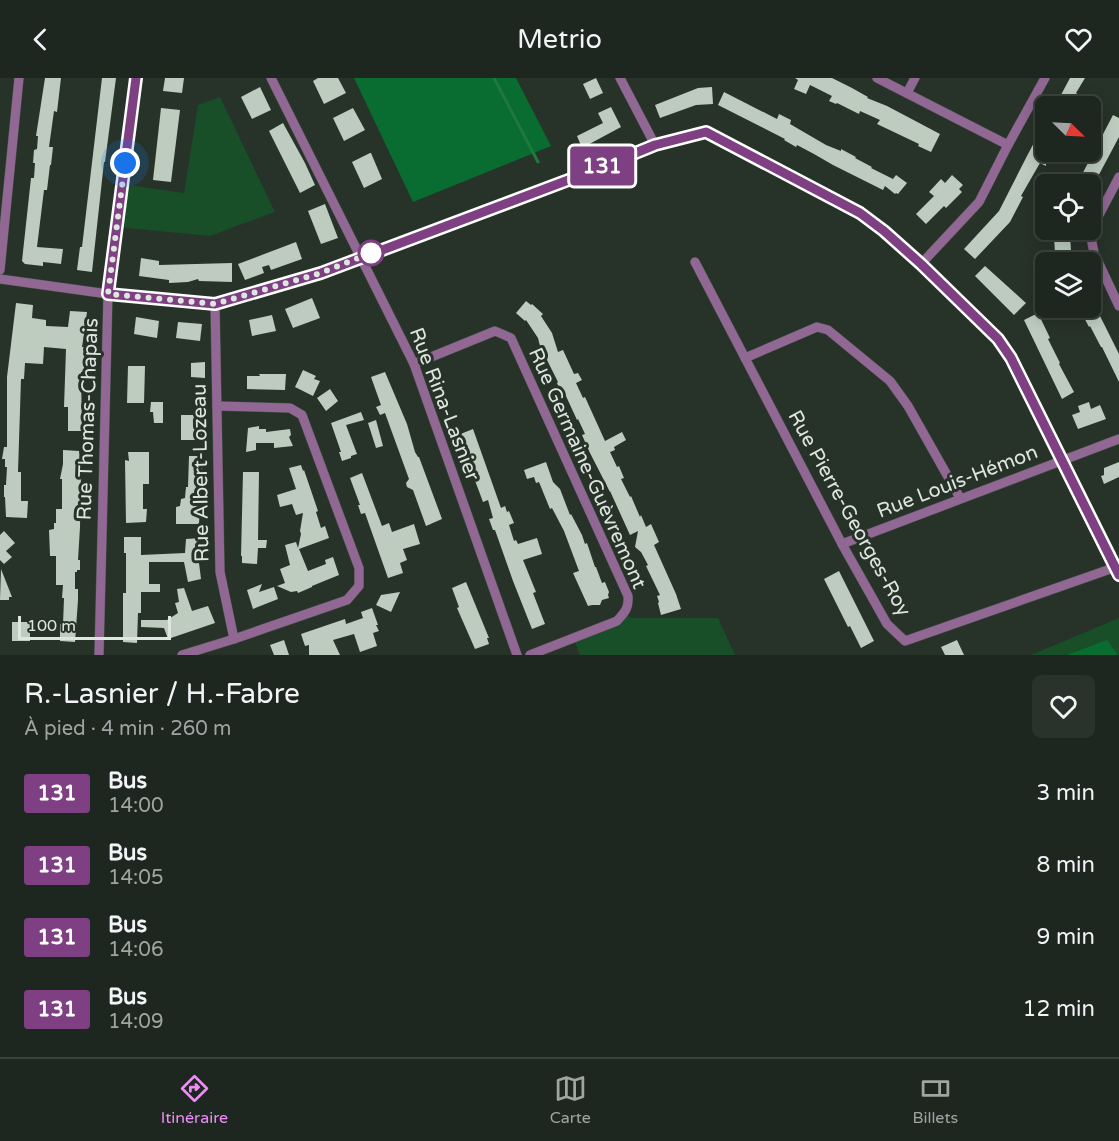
<!DOCTYPE html>
<html lang="fr">
<head>
<meta charset="utf-8">
<style>
  :root { --surface:#1d261f; --page:#2a322c; --text:#f1f3f6; --muted:#a0a5a4; --line:#3b433d; --accent:#ef8bf7 }
  body { margin:0; font-family:"Varela Round",sans-serif; background:var(--page); color:var(--text); height:100vh; display:flex; flex-direction:column; font-size:22px; white-space:nowrap }
  * { box-sizing:border-box; margin:0 }
  p { font-size:20px; color:var(--muted) }
  .icon { flex:none; width:33px; height:33px; fill:none; stroke:currentColor; stroke-width:2; stroke-linecap:round; stroke-linejoin:round }
  .map { position:relative; height:577px; overflow:hidden }
  .drawer { display:flex; flex-direction:column; background:var(--surface); flex:1 }
  .drawer>* { flex:none }
  .badge { padding:0 12px; border-radius:4px; font-size:21px; line-height:39px }
  .needle { width:39px; rotate:114deg }
  .fabs { position:absolute; left:1035px; top:18px; display:grid; gap:12px }
  .fabs a { display:grid; place-items:center; width:66px; height:66px; border-radius:9px; background:var(--surface); box-shadow:0 3px 15px #0003,0 0 0 2px var(--line); font-size:30px }
  .scale { position:absolute; left:18px; bottom:15px; width:153px; box-sizing:border-box; padding-left:6px; border:3px solid #dfe6e0; border-top:0; font-size:16px; line-height:21px; white-space:nowrap; color:#dfe6e0; -webkit-text-stroke:4px #273229; paint-order:stroke }
  .you { position:absolute; width:30px; height:30px; margin:-15px; border:4px solid #fff; border-radius:50%; background:#1a73e8; box-shadow:0 0 0 9px #1a73e833 }
  .map>.badge { position:absolute; translate:-50% -50%; box-shadow:0 0 0 3px #fff }
  .round { display:grid; place-items:center; flex:none; width:63px; height:63px; border-radius:9px; background:var(--page) }
  .headline { display:flex; align-items:center; justify-content:space-between; height:102px; padding:0 24px }
  h1 { font-size:28px; font-weight:600; line-height:45px }
  ul { padding:0; list-style:none }
  li { display:flex; align-items:center; gap:18px; height:72px; padding:0 24px }
  li div { flex:1 }
  li b { display:block; font-size:22px }
  li em { font-style:normal }
  li .badge { min-width:66px; font-weight:700; text-align:center }
  header { display:flex; justify-content:space-between; align-items:center; height:78px; padding:0 24px; background:var(--surface); font-size:27px; font-weight:600 }
  .tabs { display:flex; justify-content:space-around; align-items:center; height:84px; border-top:2px solid var(--line); background:var(--surface); font-size:16px; color:var(--muted) }
  .tabs a { display:grid; justify-items:center; gap:3px }
  .tabs .active { color:var(--accent) }
  .map>svg:first-child { display:block }
  .green { fill:#184e28 }
  .forest { fill:#096c30 }
  .lines { fill:none; stroke-linecap:round; stroke-linejoin:round }
  .stream { stroke:#1f793d; stroke-width:3 }
  .building { fill:#beccc0 }
  .street-casing { stroke:#444f46; stroke-width:10 }
  .street { stroke:#916794; stroke-width:9 }
  .line-casing { stroke:#fff; stroke-width:14 }
  .line { stroke:#7e4082; stroke-width:9 }
  .walk { stroke:#dfe6e0; stroke-width:6; stroke-dasharray:0 10.8 }
  .stop-dot { fill:#fff; stroke:#7e4082; stroke-width:3 }
  .labels { text-anchor:middle; stroke-width:6; stroke-linejoin:round; paint-order:stroke }
  .street-label { font-size:20px; fill:#dfe6e0; stroke:#273229 }
</style>
</head>
<body>
<header><svg class="icon" aria-label="back" viewBox="0 0 24 24"><path d="M15 5l-7 7 7 7"/></svg>Metrio<svg class="icon" aria-label="heart" viewBox="0 0 24 24"><path d="M12 20l-8-8c-3-5 5-10 8-4 3-6 11-1 8 4z"/></svg></header>
<div class="map">
<svg width="1119" height="577" viewBox="0 0 1119 577">
  <rect width="100%" height="100%" fill="#273229"/>
  <g class="green">
    <path d="M220 19 275 134 210 158 117 149 122 106 184 115 198 27Z"/>
    <path d="M625 535 631 540H718L735 577H580L573 559Z"/>
    <path d="M1119 540V577H1031Z"/>
  </g>
  <g class="forest">
    <path d="M354 0H516L551 68 413 124Z"/>
    <path d="M1107 562 1118 577H1067Z"/>
  </g>
  <g class="lines">
    <path class="stream" d="M494 0 538 84"/>
  </g>
  <g class="building">
    <path d="M45 0H61L57 34 54 33 49 69H53L51 87H50L47 112H44L37 169 63 171 61 186 43 184V188L25 186 22 183 31 100H34L35 85H33L34 72 37 71 38 58H36Z"/>
    <path d="M102 0H116L105 84H104L92 194 77 192 80 169H82Z"/>
    <path d="M165 0H184L182 15 163 13Z"/>
    <path d="M318 0H338L346 15 324 26 313 3Z"/>
    <path d="M596 0 603 15 590 21 583 6Z"/>
    <path d="M795 0H832L852 10 868 19 867 20 887 28 940 56 931 74 918 68 919 66 877 46 880 42 860 33 859 36 837 25 836 26 829 23 832 18 810 7 806 16 794 11 798 2Z"/>
    <path d="M1070 0H1085L1076 15 1080 18 1074 28H1055Z"/>
    <path d="M260 9 271 32 252 41 241 19Z"/>
    <path d="M712 9 713 26 696 27 660 40 655 27 698 10Z"/>
    <path d="M724 14 777 41 779 36 791 42 790 46 826 67 841 73V71L856 79 855 80 872 89 871 90 893 101 896 97 907 105 898 116 896 115 895 116 885 108 883 112 833 87 814 76 797 67 796 69 784 62 785 61 718 27Z"/>
    <path d="M611 29 621 49 582 70 577 58 603 45 598 35Z"/>
    <path d="M161 30 180 32 171 104 153 102Z"/>
    <path d="M353 30 365 52 344 63 333 40Z"/>
    <path d="M1113 37 1119 40V59L1094 106H1077Z"/>
    <path d="M283 45 305 85 315 107 300 115 269 53Z"/>
    <path d="M1046 46V88L1040 85 1021 118 1023 119 1010 144 975 181 964 171 999 133 1027 78 1037 59 1039 60Z"/>
    <path d="M370 75H371L382 101 364 110 352 84Z"/>
    <path d="M952 97 963 107 959 111 962 114 946 130 944 128 926 146 916 136 934 118 929 114 941 101 945 105Z"/>
    <path d="M325 126 338 160 321 166 308 133Z"/>
    <path d="M1070 158 1071 173 1055 175 1054 159Z"/>
    <path d="M296 164 302 181 271 192 269 187 262 189 264 195 245 202 238 186Z"/>
    <path d="M141 180 159 183V187L232 185V204L199 203 198 201 188 204 169 205V202L139 198Z"/>
    <path d="M985 188 1026 225 1014 237 975 198Z"/>
    <path d="M312 220 320 240 293 250 285 231Z"/>
    <path d="M526 223 531 227 532 226 543 236 541 238 552 255 558 274 563 272 574 296 578 295 582 302 576 305 583 320 585 319 605 363 622 354 626 362 614 369 615 372 610 374 617 389 619 388 624 400 621 401 630 419 631 418 640 439 641 437 646 449 651 446 659 464 654 467 676 516 681 531 661 537 658 525 659 524 657 518 660 517 646 488 648 487 641 474 635 469 638 453 630 457 610 413V414L590 375 582 357 585 356 578 341 577 342 566 318 563 320 557 305 558 304 540 268 538 260 526 242 525 243 516 235Z"/>
    <path d="M16 225 33 227 32 240 46 242V248L68 249 70 233 87 234 86 241H88L87 251 85 250 82 269H85L84 294H81L82 353H68V329H64L66 271 44 269 43 286 25 285 24 301H21L18 394H21V423H28L27 440 6 439 5 419H4V407H6L7 389H5V381H2L4 369H7V299Z"/>
    <path d="M1079 230H1096L1119 276V304L1102 269H1101L1090 248 1089 249Z"/>
    <path d="M1038 235 1050 260 1048 261 1060 285 1059 286 1074 314 1062 321 1024 242Z"/>
    <path d="M272 237 276 253 252 258 249 242Z"/>
    <path d="M136 239 159 243 157 260 134 256Z"/>
    <path d="M178 244 202 246 200 263 176 260Z"/>
    <path d="M205 284V300L191 299V285Z"/>
    <path d="M128 288H145L144 325H127Z"/>
    <path d="M303 292 316 298 314 301 320 303 313 318 295 309Z"/>
    <path d="M385 294 407 346 415 374 418 379H419L442 441 426 448 413 412 407 409 406 405 409 401 385 335 380 337 376 329 381 327 371 299Z"/>
    <path d="M259 296H286L285 312 247 311V298H260Z"/>
    <path d="M330 311 338 323 326 333 317 320Z"/>
    <path d="M151 324H163V345H154L153 334H150Z"/>
    <path d="M1089 324 1091 331 1100 327 1106 341 1078 351 1072 337 1080 334 1078 328Z"/>
    <path d="M361 334 364 342 346 347 357 376 351 378V380L342 383 339 374H341L331 345Z"/>
    <rect x="181" y="337" width="22" height="25"/>
    <path d="M376 342 383 368 376 370 368 345Z"/>
    <path d="M259 348V351H266V354L290 351 291 357 289 359 293 368 274 370V365H256V372L246 374 248 350Z"/>
    <path d="M473 351 501 430 505 428 507 434 509 433 514 445 509 447 514 463 516 462 518 466 537 460 542 476 523 482 536 514 533 515 545 546 532 551 513 503 495 452H493L489 441 493 440 488 422 483 424 458 357Z"/>
    <path d="M63 372 79 373 81 397 80 449 78 482H80V492H77V494H75V511H78V522L75 564 60 563V546L63 547 64 520H62L63 507H56V478H50L49 452 54 451V445H56V431H62V401H60L63 386Z"/>
    <path d="M128 374H149V406H143V431H147L146 444 126 445 125 382 129 383Z"/>
    <path d="M189 378H203L199 446H176V429L180 428 181 421 185 420 186 409H188Z"/>
    <path d="M546 384 553 404 560 411 570 437 571 436 582 457 585 466 587 465 595 489H596L602 505 605 504 609 514 608 517 609 520 602 522 600 527H592L588 528 573 495 579 493 564 453 552 430 550 431 539 404 536 405 534 399 527 401 524 392Z"/>
    <path d="M1119 384V399L1104 406 1101 398 1104 397V390Z"/>
    <path d="M301 387 303 393 304 392 318 433 316 434 321 450 325 448 329 460 299 471 308 493 326 486 325 482 333 479 339 497 312 508V509L298 515 297 513 291 514 277 508 285 505 280 491 290 487 285 467 296 464 298 470 301 456 300 453 303 435 296 437 292 426 280 429 277 417 296 411 289 390Z"/>
    <path d="M243 394H259L258 462H267L266 470H258L257 486 242 485V478H241Z"/>
    <path d="M362 395 382 448 389 445 392 454 414 446 420 466 403 471 407 482 400 485 403 495 388 500 365 435 361 436 358 427H360L350 400Z"/>
    <path d="M4 453 15 465 6 473 12 479 4 486 0 482V457Z"/>
    <path d="M124 459H141V477L185 475 186 461 201 460V476L198 477 201 501 188 504 184 484H149V506H160V514H141V535H138L137 565 123 564V515H126V475H124Z"/>
    <path d="M1 491 12 519H9V522H0Z"/>
    <path d="M839 493 874 563 861 570 850 548 848 549 824 501Z"/>
    <path d="M466 504 489 560H487L489 566 475 571 457 530 459 529 452 510Z"/>
    <path d="M262 506 259 514 274 509 278 521 253 531 247 512Z"/>
    <path d="M184 510 192 533 208 528 215 545 168 561 164 550 141 549V542H167L178 535 175 525 179 524 177 511Z"/>
    <path d="M400 514 391 534 376 527 381 517Z"/>
    <path d="M372 530 378 547H376L379 553 373 555 377 568 360 574 354 556 333 562 340 577H309V567L305 568 301 556 345 541 346 546 363 540 361 534Z"/>
    <rect x="12" y="544" width="18" height="19"/>
    <path d="M284 562 289 577H274L270 567Z"/>
    <path d="M957 562 964 577H945L941 569Z"/>
  </g>
  <g class="lines">
    <defs>
      <g id="street">
        <path d="M271 0 414 286 517 577"/>
        <path d="M620 0 655 67"/>
        <path d="M877 0 1008 67"/>
        <path d="M907 15 915 0"/>
        <path d="M1119 99 1090 154 1094 175 1119 228"/>
        <path d="M695 184 842 466 887 546 905 563 1119 488"/>
        <path d="M921 186 979 124 1008 67 1045 0"/>
        <path d="M0 192 19 0"/>
        <path d="M0 201 108 216 215 226 321 195 579 98 655 67 706 54 860 135 884 153 921 186 998 261 1011 280 1119 497"/>
        <path d="M215 226 220 494 234 561"/>
        <path d="M745 280 817 249 828 252 890 303 908 328 960 420"/>
        <path d="M414 286 495 253 511 260 628 518C629 530 625 534 617 543L530 577"/>
        <path d="M842 466 1119 361"/>
        <path d="M99 577 108 216 136 0"/>
        <path d="M182 577 234 561 347 522 359 508V490L302 337 290 330 217 328"/>
      </g>
    </defs>
    <use href="#street" class="street-casing"/>
    <use href="#street" class="street"/>
  </g>
  <g class="lines">
    <defs>
      <path id="line" d="M136 0 108 216 215 226 321 195 579 98 655 67 706 54 860 135 884 153 921 186 998 261 1011 280 1119 497"/>
    </defs>
    <use href="#line" class="line-casing"/>
    <use href="#line" class="line"/>
    <path class="walk" d="M125 85 108 216 215 226 321 195 371 175"/>
  </g>
  <circle class="stop-dot" cx="371" cy="175" r="12"/>
  <g class="labels">
    <g class="street-label">
      <text transform="translate(445 326) rotate(69)" y="7">Rue Rina-Lasnier</text>
      <text transform="translate(87 341) rotate(-88)" y="7">Rue Thomas-Chapais</text>
      <text transform="translate(588 390) rotate(66)" y="7">Rue Germaine-Guèvremont</text>
      <text transform="translate(200 395) rotate(-91)" y="7">Rue Albert-Lozeau</text>
      <text transform="translate(957 403) rotate(-21)" y="7">Rue Louis-Hémon</text>
      <text transform="translate(850 435) rotate(61)" y="7">Rue Pierre-Georges-Roy</text>
    </g>
  </g>
</svg>
<div class="fabs">
<a><svg class="needle" viewBox="-14 -14 28 28"><path d="M0-13l5 13h-10z" fill="#e53935"/><path d="M0 13l5-13h-10z" fill="#a0a5a4"/></svg></a>
<a><svg class="icon" aria-label="locate" viewBox="0 0 24 24"><circle cx="12" cy="12" r="6"/><path d="M12 2v4M12 18v4M2 12h4M18 12h4"/></svg></a>
<a><svg class="icon" aria-label="layers" viewBox="0 0 24 24"><path d="M12 4l9 5-9 5-9-5zM3 14l9 5 9-5"/></svg></a>
</div>
<div class="scale">100 m</div>
<div class="you" style="left:125px;top:85px"></div>
<b class="badge" style="left:602px;top:88px;background:#7e4082;color:#fff">131</b>
</div>
<section class="drawer">
<div class="headline"><div><h1>R.-Lasnier / H.-Fabre</h1><p>À pied · 4 min · 260 m</p></div><a class="round"><svg class="icon" aria-label="heart" viewBox="0 0 24 24"><path d="M12 20l-8-8c-3-5 5-10 8-4 3-6 11-1 8 4z"/></svg></a></div>
<ul>
<li><span class="badge" style="background:#7e4082;color:#fff">131</span><div><b>Bus</b><p>14:00</p></div><em>3 min</em></li>
<li><span class="badge" style="background:#7e4082;color:#fff">131</span><div><b>Bus</b><p>14:05</p></div><em>8 min</em></li>
<li><span class="badge" style="background:#7e4082;color:#fff">131</span><div><b>Bus</b><p>14:06</p></div><em>9 min</em></li>
<li><span class="badge" style="background:#7e4082;color:#fff">131</span><div><b>Bus</b><p>14:09</p></div><em>12 min</em></li>
</ul>
</section>
<nav class="tabs">
<a class="active"><svg class="icon" aria-label="directions" viewBox="0 0 24 24"><path d="M12 3l9 9-9 9-9-9zM9 14v-3h6M13 9l2 2-2 2"/></svg>Itinéraire</a>
<a><svg class="icon" aria-label="map" viewBox="0 0 24 24"><path d="M3 6l6-2 6 2 6-2v14l-6 2-6-2-6 2zM9 4v14M15 6v14"/></svg>Carte</a>
<a><svg class="icon" aria-label="tickets" viewBox="0 0 24 24"><path d="M3 7h18v10H3zM15 7v10"/></svg>Billets</a>
</nav>
</body>
</html>
